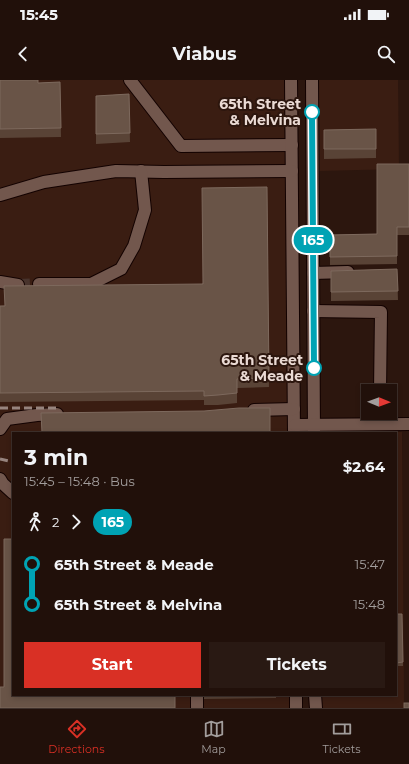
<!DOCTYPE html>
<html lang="en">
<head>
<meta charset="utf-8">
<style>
  :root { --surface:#21100a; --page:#291913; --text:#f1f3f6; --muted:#a29d9c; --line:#3e302b; --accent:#d93025 }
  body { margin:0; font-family:Montserrat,sans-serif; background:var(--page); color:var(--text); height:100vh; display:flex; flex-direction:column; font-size:15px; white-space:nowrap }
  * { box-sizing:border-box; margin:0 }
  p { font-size:13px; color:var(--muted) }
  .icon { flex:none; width:22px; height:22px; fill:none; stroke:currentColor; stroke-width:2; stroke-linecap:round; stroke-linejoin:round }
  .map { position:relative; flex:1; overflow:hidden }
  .side { position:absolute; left:12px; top:352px; width:385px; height:264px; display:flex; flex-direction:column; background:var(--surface); border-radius:0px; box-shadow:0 2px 6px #0003,0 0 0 1px var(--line) }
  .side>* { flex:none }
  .badge { padding:0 8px; border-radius:13px; font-size:14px; line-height:26px }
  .needle { width:26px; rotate:91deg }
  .controls { position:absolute; left:361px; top:304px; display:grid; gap:8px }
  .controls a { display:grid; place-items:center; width:36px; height:36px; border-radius:0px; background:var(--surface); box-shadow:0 2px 6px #0003,0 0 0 1px var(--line); font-size:20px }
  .map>.badge { position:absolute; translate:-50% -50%; box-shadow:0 0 0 2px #fff }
  .legs { display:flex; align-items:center; gap:6px; height:44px; padding:0 12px; font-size:13px }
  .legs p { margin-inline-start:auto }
  .head { display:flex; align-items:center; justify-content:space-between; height:68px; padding:0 12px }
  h1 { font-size:22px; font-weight:700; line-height:30px }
  .action { display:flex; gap:8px; margin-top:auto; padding:8px 12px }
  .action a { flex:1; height:46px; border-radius:0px; background:var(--accent); color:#fff; font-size:16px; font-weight:700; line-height:46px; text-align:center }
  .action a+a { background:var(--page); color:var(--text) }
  ul { padding:0 12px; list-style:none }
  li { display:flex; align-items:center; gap:14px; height:40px; font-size:15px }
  li i { display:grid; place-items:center; width:6px; height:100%; margin:0 5px; background:currentColor }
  li i::after { content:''; width:10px; height:10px; margin:-5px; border:3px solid; border-radius:50%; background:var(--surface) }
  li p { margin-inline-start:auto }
  li:first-child i { background:linear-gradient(#0000 50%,currentColor 0) }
  li:last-child i { background:linear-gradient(currentColor 50%,#0000 0) }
  .status { display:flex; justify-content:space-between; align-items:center; height:28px; padding:0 20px; background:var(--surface); direction:ltr }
  .status svg { height:11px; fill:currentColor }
  header { display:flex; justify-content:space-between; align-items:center; height:52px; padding:0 12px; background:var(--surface); font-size:18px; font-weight:700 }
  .tabs { display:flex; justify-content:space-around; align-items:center; height:56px; border-top:1px solid var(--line); background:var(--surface); font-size:11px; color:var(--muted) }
  .tabs a { display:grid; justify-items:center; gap:2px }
  .tabs .active { color:var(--accent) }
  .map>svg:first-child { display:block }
  .built { fill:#3a1d12 }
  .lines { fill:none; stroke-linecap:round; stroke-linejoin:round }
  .minor-tunnel { stroke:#48332c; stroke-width:12; stroke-dasharray:12 6; stroke-linecap:butt }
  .minor-casing { stroke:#130200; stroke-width:14 }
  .minor { stroke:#72574d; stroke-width:12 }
  .rail { stroke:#97847e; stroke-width:3; stroke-dasharray:8 4; stroke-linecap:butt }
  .wall { fill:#594336 }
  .building { fill:#695447; stroke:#7d695d }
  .line-1-casing { stroke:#fff; stroke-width:9 }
  .line-1 { stroke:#00a3b4; stroke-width:6 }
  .stop-1-dot { fill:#fff; stroke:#00a3b4; stroke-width:2 }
  .labels { text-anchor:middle; stroke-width:4; stroke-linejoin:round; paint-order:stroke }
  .stop-label { font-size:14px; font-weight:bold; fill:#eadad4; stroke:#2c160e; text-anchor:end }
</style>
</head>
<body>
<div class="status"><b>15:45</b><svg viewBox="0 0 49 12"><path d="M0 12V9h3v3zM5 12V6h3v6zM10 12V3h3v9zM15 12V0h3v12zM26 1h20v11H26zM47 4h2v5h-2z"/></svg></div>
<header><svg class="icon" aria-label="back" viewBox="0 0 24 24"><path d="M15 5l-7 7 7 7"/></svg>Viabus<svg class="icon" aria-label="search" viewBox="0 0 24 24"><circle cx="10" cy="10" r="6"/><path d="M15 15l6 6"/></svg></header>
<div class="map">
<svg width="409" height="628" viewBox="0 0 409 628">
  <rect width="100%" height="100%" fill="#2c160e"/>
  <g class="built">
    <path d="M0 0H286L291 353H13V615H294V628H0Z"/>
    <path d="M317 0H398L399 89 318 91Z"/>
    <path d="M402 352 404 628H321V615H396V353H352Z"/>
  </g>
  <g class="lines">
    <path class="minor-tunnel" d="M18 205 39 204"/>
    <defs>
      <g id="minor">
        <path d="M130 0 181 66 292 65"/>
        <path d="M291 0 294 353"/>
        <path d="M312 0 314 353"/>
        <path d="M0 115 44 102 116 91 164 92 292 91"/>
        <path d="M313 193 348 192"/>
        <path d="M0 202 18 205"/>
        <path d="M39 204H91L121 189 134 166 145 130 141 91"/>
        <path d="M313 231 381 232 380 311"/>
        <path d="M254 330 294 329"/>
        <path d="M295 345 409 344"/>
        <path d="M0 349 7 339 37 335 57 334"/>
        <path d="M0 399 3 404 13 413"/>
        <path d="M197 615V628"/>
        <path d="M296 615V628"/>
        <path d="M315 615 316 628"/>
      </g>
    </defs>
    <use href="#minor" class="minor-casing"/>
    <use href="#minor" class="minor"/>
    <g class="rail">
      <path d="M0 328H58"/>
      <path d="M0 379 13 382"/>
    </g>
  </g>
  <g class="wall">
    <path d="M0 0 38 3 60 2 61 57 0 58Z"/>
    <path d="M129 14 130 62 96 64V16Z"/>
    <path d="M376 49V78L324 79V50Z"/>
    <path d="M409 84V155H397V184L330 185V155L377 154Z"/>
    <path d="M267 107 269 307 237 308V323L218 325H204V320L0 322V226L202 204Z"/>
    <path d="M397 189 398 220 331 221V191Z"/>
    <path d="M396 534H402L403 586H396Z"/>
    <path d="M204 615H276V618L204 619Z"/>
  </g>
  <g class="building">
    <path d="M0 0H38V3L60 2 61 48 0 49Z"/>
    <path d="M129 14 130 53 96 54V16Z"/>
    <path d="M376 49V69H324V50Z"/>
    <path d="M377 84H409V147H397V176L330 177V155L377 154Z"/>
    <path d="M267 107 269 298 237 299V313L218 315 204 316V311L0 313V226H5L4 206 203 204 202 108Z"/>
    <path d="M397 189 398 211 331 212V191Z"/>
    <path d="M239 328H270V353H42L41 333 204 331Z"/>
    <path d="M4 459H13V615H175V628H0V607H4Z"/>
    <path d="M396 534H402L403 582 396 583Z"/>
    <rect x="404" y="623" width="5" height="5"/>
  </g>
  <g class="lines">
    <defs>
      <path id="line-1" d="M312 32 314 288"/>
    </defs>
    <use href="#line-1" class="line-1-casing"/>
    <use href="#line-1" class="line-1"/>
  </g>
  <g class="stop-1-dot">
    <circle cx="312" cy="32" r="7"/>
    <circle cx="314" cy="288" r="7"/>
  </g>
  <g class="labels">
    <g class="stop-label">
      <text x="301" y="29">65th Street<tspan x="301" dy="16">&amp; Melvina</tspan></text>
      <text x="303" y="285">65th Street<tspan x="303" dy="16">&amp; Meade</tspan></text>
    </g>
  </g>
</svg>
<div class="controls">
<a><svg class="needle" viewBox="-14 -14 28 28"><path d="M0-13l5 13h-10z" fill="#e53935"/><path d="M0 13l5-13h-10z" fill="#a29d9c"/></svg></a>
</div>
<b class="badge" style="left:313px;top:160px;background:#00a3b4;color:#fff">165</b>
<section class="side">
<div class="head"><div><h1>3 min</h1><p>15:45 – 15:48 · Bus</p></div><b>$2.64</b></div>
<div class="legs"><svg class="icon" aria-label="walk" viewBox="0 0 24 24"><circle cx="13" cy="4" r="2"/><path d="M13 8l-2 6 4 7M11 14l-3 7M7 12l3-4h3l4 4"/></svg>2<svg class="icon" aria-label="forward" viewBox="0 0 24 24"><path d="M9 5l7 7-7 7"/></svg><b class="badge" style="background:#00a3b4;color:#fff">165</b></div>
<ul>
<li><i style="color:#00a3b4"></i><b>65th Street &amp; Meade</b><p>15:47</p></li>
<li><i style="color:#00a3b4"></i><b>65th Street &amp; Melvina</b><p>15:48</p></li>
</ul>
<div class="action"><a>Start</a><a>Tickets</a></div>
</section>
</div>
<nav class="tabs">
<a class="active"><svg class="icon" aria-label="directions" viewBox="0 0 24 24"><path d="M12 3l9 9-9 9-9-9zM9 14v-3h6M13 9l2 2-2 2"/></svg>Directions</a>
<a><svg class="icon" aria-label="map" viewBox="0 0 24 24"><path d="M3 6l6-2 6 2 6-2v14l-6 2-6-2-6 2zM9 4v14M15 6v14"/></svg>Map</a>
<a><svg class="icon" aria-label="tickets" viewBox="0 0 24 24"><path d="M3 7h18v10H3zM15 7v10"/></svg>Tickets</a>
</nav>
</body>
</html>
